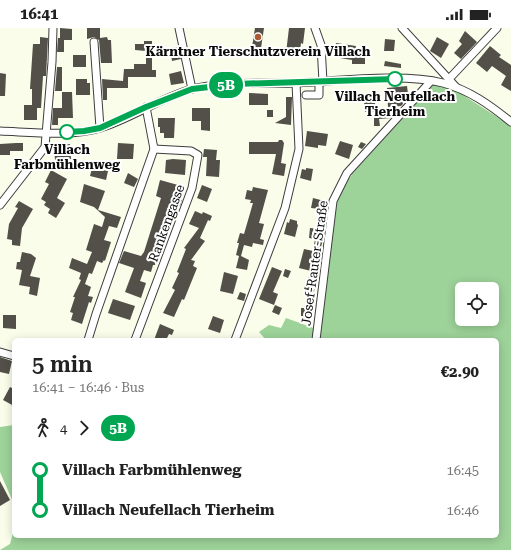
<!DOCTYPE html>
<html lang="en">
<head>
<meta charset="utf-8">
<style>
  :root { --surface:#fff; --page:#f6f6f6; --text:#222; --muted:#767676 }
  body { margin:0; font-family:"Roboto Serif",serif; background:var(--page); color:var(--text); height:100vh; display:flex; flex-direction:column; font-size:15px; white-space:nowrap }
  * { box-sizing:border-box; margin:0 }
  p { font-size:13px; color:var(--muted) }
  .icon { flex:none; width:22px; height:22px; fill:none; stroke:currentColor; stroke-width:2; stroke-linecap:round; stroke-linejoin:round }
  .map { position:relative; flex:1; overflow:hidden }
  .side { position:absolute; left:12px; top:310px; width:487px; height:200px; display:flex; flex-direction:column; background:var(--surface); border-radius:6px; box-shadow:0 2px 10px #0003 }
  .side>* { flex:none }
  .badge { padding:0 8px; border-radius:13px; font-size:14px; line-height:26px }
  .fabs { position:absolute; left:455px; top:254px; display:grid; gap:8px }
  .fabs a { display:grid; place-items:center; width:44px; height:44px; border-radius:6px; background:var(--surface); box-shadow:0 2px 10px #0003; font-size:20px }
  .map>.badge { position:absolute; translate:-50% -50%; box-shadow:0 0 0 2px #fff }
  .legs { display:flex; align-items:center; gap:6px; height:44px; padding:0 20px; font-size:13px }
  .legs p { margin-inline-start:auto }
  .summary { display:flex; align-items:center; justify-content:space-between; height:68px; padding:0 20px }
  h1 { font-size:22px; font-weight:600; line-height:30px }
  ul { padding:0 20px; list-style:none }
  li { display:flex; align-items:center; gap:14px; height:40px; font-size:15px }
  li i { display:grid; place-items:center; width:6px; height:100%; margin:0 5px; background:currentColor }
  li i::after { content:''; width:10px; height:10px; margin:-5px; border:3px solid; border-radius:50%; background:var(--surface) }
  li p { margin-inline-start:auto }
  li:first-child i { background:linear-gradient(#0000 50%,currentColor 0) }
  li:last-child i { background:linear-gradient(currentColor 50%,#0000 0) }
  .status { display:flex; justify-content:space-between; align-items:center; height:28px; padding:0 20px; background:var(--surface); direction:ltr }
  .status svg { height:11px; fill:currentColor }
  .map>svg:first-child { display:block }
  .forest { fill:#9dd299; fill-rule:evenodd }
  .building { fill:#525048 }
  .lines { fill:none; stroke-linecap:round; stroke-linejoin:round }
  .minor-casing { stroke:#3d3d3d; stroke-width:9 }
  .minor { stroke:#fff; stroke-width:7 }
  .line-1-casing { stroke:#fff; stroke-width:9 }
  .line-1 { stroke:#00a651; stroke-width:6 }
  .poi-dot { fill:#aa5b33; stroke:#fff; stroke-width:1.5 }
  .stop-1-dot { fill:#fff; stroke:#00a651; stroke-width:2 }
  .labels { text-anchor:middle; stroke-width:4; stroke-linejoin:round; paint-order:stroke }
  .poi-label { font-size:13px; font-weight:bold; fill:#0a0a0a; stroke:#fff }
  .stop-label { font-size:13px; font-weight:bold; fill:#0a0a0a; stroke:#fff }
  .street-label { font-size:13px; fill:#0a0a0a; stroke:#fff }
</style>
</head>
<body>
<div class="status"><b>16:41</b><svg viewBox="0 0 49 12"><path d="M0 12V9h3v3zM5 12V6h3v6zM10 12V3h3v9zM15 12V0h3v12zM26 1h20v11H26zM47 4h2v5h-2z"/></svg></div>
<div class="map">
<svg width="511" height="522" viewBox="0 0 511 522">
  <rect width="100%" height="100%" fill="#f9fdea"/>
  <g class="forest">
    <path d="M433 57 449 58 511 98V522H0L10 516 14 501V508H497V312H266L259 304 269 297 281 300 286 290 319 302 334 173 353 145ZM462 261H492V291H462Z"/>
    <path d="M14 397V476L0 444V399Z"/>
  </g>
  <g class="building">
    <path d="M60 0 72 1V12H64V24H57L58 10H60Z"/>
    <path d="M87 0H100V10L107 9 108 12H111L112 35H101L99 12 94 9 87 11Z"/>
    <path d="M255 0H264L261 20 252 19Z"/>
    <path d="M289 0H305L303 16 301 15 300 23 296 22 295 27 286 25Z"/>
    <path d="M465 3 477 14 461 31 454 25 462 16 459 13Z"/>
    <path d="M40 9 48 10 46 48H43L41 80H37V92H24V77H32V61H30L33 16H40Z"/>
    <path d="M437 9 449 16 441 30 430 23Z"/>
    <path d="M385 11 395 12 394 23H384Z"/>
    <path d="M144 13H152V42H156V49H128V60H107V72H103L102 51 123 53 124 41H134V36H146V23L135 22V16H144Z"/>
    <path d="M336 15 356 18 355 26 365 28V36H352V32L334 29Z"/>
    <path d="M490 18 501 27 499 29 511 37V63L501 57 506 48 492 38 487 44 476 35Z"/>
    <path d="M178 19 181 31 172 33 170 20Z"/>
    <rect x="73" y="27" width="13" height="12"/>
    <path d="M385 33 401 36V40L384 38Z"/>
    <path d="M57 39H62V63H55Z"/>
    <path d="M181 43 184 55 171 57 169 46Z"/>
    <path d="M0 45 6 46 5 68H0Z"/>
    <path d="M76 51H87V55H90V67H76Z"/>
    <path d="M407 58 408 66 402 67 403 76 401 78 388 79 387 60Z"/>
    <path d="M62 64H72L73 90H58V97H52L53 80H62Z"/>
    <path d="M249 65 268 66V77H249Z"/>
    <path d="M286 69H292L291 97 275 95 286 89Z"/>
    <path d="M375 73V82L390 81 391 90 379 91 380 98H374V84H365L364 74Z"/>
    <path d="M192 80H210V103L201 102V93H192Z"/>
    <rect x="267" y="82" width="6" height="7"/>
    <path d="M158 90H175L174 110H164V105H160V99H158Z"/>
    <path d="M307 103 328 106 326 118 318 117V120L305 118Z"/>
    <path d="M279 112H282L284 115 281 135 286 136 284 148 272 146 276 126H249V114H278Z"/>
    <path d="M340 113 353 117 349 131 335 126Z"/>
    <path d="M361 114 366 116 362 121 358 119Z"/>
    <path d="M16 115H23V123H10V127H0V116Z"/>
    <path d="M118 115 134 116 133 131H117Z"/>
    <path d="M70 116 71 131 55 132 54 118Z"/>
    <path d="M204 121 217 122 216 132H220L219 149 206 148 207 129H203Z"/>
    <path d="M173 131 186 132 185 147 165 145 166 132Z"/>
    <path d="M92 140 108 143 106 152 90 148Z"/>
    <path d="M306 140 313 141 311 153 300 150 302 141 306 142Z"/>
    <path d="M51 142 67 151 57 170 65 175 56 190 48 185 50 181 44 177 46 174 41 171 49 156 45 154Z"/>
    <path d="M128 145 138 151 134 159 124 155Z"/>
    <path d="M160 152 178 157 174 170 182 172 180 178 176 177 170 197 165 195 155 237H153L151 244 144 242 140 253 146 255 141 270 125 264 134 240 119 235 124 223 141 228 144 224 161 170 156 168Z"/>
    <path d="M84 156 105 163 98 182 121 189 117 200 109 198 104 212 111 214 105 233 104 232 102 235 97 233 92 246 89 245 85 256 91 259 88 268 93 269 91 275 89 274 82 296 71 292 73 285 70 284 75 269H73L81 252 79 251 81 245 69 240 72 230 87 236 92 224 86 222 94 196 102 199 105 189 94 179 80 174Z"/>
    <path d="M202 157 212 161 207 174 197 170Z"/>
    <path d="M253 159 268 162 259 195 264 196 260 211 264 212 263 217 253 215 252 219 244 217 241 228 249 232 247 242 236 240 239 228 236 227 239 215H237L240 205 244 206 253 175H250L251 172 245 171 247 162 252 163Z"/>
    <path d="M313 170 328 174 325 196H318L320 181 311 180Z"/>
    <path d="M19 173 33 181 22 200 20 218 12 217V212L7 211 9 196 18 180 15 179Z"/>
    <path d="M195 183 202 186 203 184 212 188 210 193 208 192 200 210 205 213 191 232 195 233 193 238 197 240 184 272 182 271 174 289 163 285 175 262 172 260 179 245 177 244 186 221 184 220 199 200 189 196Z"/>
    <path d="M290 191 297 193V196L298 197 295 209 284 206 287 194 289 195Z"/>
    <path d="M310 200 320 201 319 210 323 211 315 244 299 240 304 221 313 223 315 211 309 210Z"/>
    <path d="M22 224 31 226 36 230 30 248 40 250 37 268 29 266 30 259 19 257 22 242 16 241 17 234H20Z"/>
    <path d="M272 239 282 243 273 264 278 266 274 277 259 271Z"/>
    <path d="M285 241 291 243 288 250 283 248Z"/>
    <path d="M224 244 238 248 233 266 220 263Z"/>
    <path d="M310 246 316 248 314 264 304 261Z"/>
    <path d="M240 264 246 266 244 273 237 271Z"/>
    <path d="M113 271 135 278 130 292 108 285Z"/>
    <path d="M275 277 282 280 279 287 272 284Z"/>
    <path d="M301 280H311L310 289 301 288Z"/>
    <path d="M3 287H16V301L3 300Z"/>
    <path d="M213 288 224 292 220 305 208 301Z"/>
    <path d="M160 296 174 302 172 307 169 306 166 312H154Z"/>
    <path d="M0 329 12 333 9 346 0 344Z"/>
    <path d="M10 359 14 361V378L3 372Z"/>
    <path d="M0 453 10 472 0 478Z"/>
  </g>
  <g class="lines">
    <defs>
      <g id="minor">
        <path d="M179 0 192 61"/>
        <path d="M315 0 321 17 323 54"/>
        <path d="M402 0 456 59"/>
        <path d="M94 14 100 100"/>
        <path d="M449 51 497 0"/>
        <path d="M306 67H319V54"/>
        <path d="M0 103C29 104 73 109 100 100 130 91 160 70 192 61 222 53 266 56 298 55 340 53 403 45 443 55 469 62 490 77 511 94"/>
        <path d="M0 177 45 119 52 34 53 0"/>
        <path d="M88 312 96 286 154 121 146 79"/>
        <path d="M135 312 192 160 198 127 191 123 154 121"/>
        <path d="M235 312 285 180 299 121 296 55"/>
        <path d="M316 312 333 173 347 145 431 53"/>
        <path d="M0 324 14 328"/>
      </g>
    </defs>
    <use href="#minor" class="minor-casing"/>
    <use href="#minor" class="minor"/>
  </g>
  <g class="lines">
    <defs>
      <path id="line-1" d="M67 104 84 103 100 100 146 79 192 61 235 56 395 51"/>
    </defs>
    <use href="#line-1" class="line-1-casing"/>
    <use href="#line-1" class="line-1"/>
  </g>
  <circle class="poi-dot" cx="258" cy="9" r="4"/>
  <g class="stop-1-dot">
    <circle cx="395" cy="51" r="7"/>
    <circle cx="67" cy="104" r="7"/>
  </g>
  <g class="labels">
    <g class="poi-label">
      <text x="258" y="28">Kärntner Tierschutzverein Villach</text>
    </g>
    <g class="stop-label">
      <text x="395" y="73">Villach Neufellach<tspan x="395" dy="15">Tierheim</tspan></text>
      <text x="67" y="126">Villach<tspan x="67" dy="15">Farbmühlenweg</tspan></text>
    </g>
    <g class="street-label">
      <text transform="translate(166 195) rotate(-70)" y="5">Rankengasse</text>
      <text transform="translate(314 235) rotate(-82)" y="5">Josef-Rauter-Straße</text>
    </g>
  </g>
</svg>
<div class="fabs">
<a><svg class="icon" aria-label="locate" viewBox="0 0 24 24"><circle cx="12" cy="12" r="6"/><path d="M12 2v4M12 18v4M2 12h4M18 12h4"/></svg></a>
</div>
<b class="badge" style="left:226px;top:57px;background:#00a651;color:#fff">5B</b>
<section class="side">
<div class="summary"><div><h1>5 min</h1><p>16:41 – 16:46 · Bus</p></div><b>€2.90</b></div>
<div class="legs"><svg class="icon" aria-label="walk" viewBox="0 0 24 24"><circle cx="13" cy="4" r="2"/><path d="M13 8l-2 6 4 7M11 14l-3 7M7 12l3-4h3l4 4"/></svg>4<svg class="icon" aria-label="forward" viewBox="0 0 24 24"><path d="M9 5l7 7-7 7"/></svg><b class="badge" style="background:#00a651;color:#fff">5B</b></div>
<ul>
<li><i style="color:#00a651"></i><b>Villach Farbmühlenweg</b><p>16:45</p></li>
<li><i style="color:#00a651"></i><b>Villach Neufellach Tierheim</b><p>16:46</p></li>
</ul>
</section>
</div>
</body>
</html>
